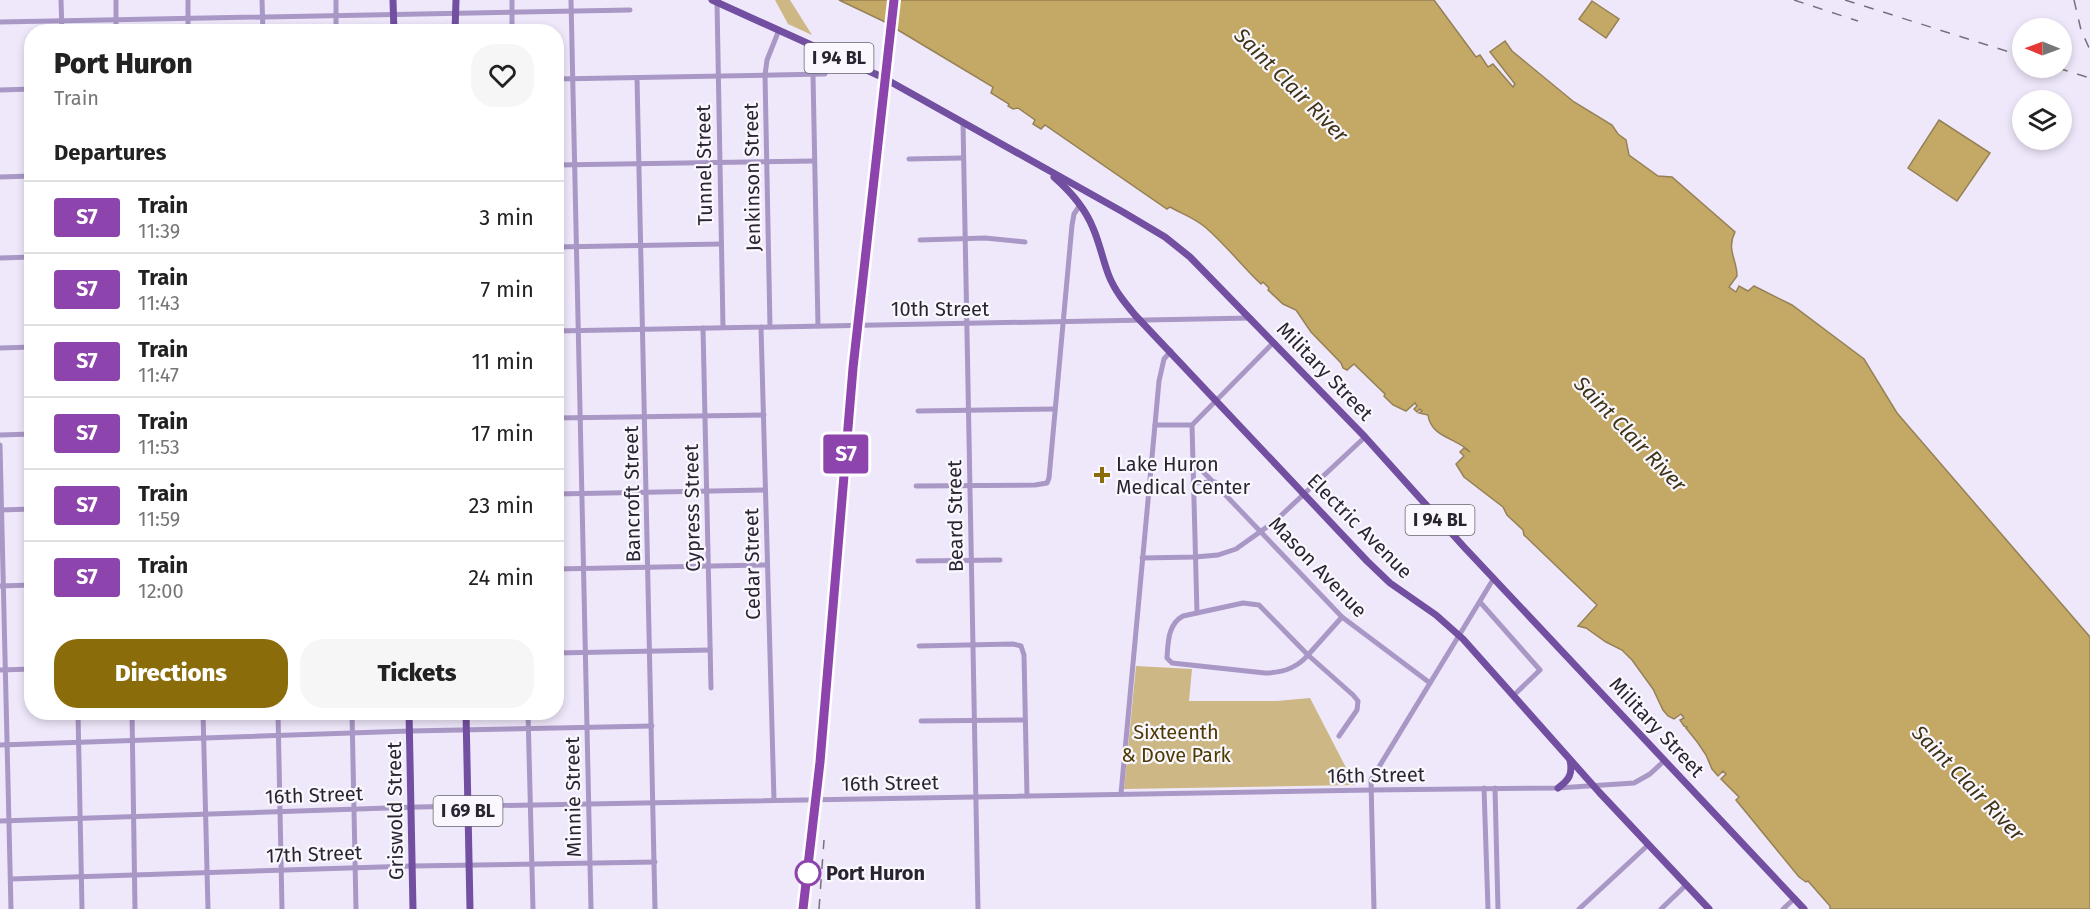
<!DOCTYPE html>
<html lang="en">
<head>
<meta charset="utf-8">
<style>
  :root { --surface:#fff; --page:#f6f6f6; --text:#222; --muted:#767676; --line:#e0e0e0; --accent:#8a6c0b }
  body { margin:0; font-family:"Fira Sans",sans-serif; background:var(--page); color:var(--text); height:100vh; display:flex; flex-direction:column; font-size:22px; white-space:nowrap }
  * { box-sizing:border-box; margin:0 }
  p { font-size:20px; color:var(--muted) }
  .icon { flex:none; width:33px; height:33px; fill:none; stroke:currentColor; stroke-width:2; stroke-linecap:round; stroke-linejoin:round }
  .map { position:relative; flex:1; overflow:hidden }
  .panel { position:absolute; left:24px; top:24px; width:540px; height:696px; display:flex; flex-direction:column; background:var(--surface); border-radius:24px; box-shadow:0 3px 9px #0003 }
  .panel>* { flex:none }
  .badge { padding:0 12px; border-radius:4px; font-size:21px; line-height:39px }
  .needle { width:39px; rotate:271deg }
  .fabs { position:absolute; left:2012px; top:18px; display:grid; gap:12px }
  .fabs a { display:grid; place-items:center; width:60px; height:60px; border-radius:50%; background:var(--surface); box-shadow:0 3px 9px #0003; font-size:30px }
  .map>.badge { position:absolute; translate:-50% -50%; box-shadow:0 0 0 3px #fff }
  h2 { padding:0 30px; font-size:22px; line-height:54px }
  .round { display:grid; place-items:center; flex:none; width:63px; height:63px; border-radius:24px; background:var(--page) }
  .head { display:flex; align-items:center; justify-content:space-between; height:102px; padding:0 30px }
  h1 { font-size:28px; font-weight:800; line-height:45px }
  .primary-button { display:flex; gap:12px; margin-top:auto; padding:12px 30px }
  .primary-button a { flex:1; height:69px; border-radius:24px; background:var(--accent); color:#fff; font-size:24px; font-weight:800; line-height:69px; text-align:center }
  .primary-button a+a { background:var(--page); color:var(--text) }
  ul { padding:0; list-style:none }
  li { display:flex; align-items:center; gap:18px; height:72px; padding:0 30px; border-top:2px solid var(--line) }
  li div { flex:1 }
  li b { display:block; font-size:22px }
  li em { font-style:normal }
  li .badge { min-width:66px; font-weight:700; text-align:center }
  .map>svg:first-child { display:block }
  .green { fill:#ccb785 }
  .water { fill:#c4a966; stroke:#968156; stroke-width:1.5 }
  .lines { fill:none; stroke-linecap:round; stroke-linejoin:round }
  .minor { stroke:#a997c5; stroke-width:5 }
  .major { stroke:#724fa0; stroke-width:7 }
  .rail { stroke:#77717f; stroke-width:1.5; stroke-dasharray:10 10; stroke-linecap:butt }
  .line-casing { stroke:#fff; stroke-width:14 }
  .line { stroke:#8e44ad; stroke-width:9 }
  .poi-dot { fill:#8a6c0b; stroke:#faf8fe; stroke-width:2 }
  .stop-dot { fill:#fff; stroke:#8e44ad; stroke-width:3 }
  .labels { text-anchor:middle; stroke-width:4.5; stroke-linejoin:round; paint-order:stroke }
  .shield { fill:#faf8fe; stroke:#68646e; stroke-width:1.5 }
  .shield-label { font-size:18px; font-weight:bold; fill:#292430 }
  .street-label { font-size:20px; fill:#292430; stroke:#faf8fe }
  .poi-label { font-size:20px; fill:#292430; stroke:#faf8fe; text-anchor:start }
  .park-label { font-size:20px; fill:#4d3a00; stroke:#faf8fe }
  .stop-label { font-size:20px; font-weight:bold; fill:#292430; stroke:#faf8fe; text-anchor:start }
  .water-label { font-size:21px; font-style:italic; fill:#403416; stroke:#faf8fe }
</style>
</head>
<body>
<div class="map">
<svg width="2090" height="909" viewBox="0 0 2090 909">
  <rect width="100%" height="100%" fill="#efe8fb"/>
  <g class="green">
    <path d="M775 0H790L812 35 788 24Z"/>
    <path d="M1136 666 1192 669 1189 701H1277L1310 698 1355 785 1124 789Z"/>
  </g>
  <g class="water">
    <path d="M839 0H1434L1476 57 1480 55 1488 67 1493 64 1513 87 1515 84 1490 52 1505 41 1512 51 1574 102 1612 125 1618 134 1626 140 1629 155 1658 176 1672 177 1735 232C1726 250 1737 259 1737 276L1729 287 1736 292 1739 286 1748 291 1754 286 1792 305 1864 359 1897 413 2090 637V909H1830V906L1808 881 1806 882 1799 877 1736 800 1739 797 1721 779 1726 774 1723 771 1718 776 1712 769 1706 755 1698 743 1686 728 1687 727 1684 726 1680 720 1684 718 1681 714 1674 719 1668 716 1663 710 1653 689 1632 660 1622 650 1606 642 1586 628 1578 626 1597 605 1524 535 1523 530 1507 515 1503 507 1464 477 1456 464 1464 456 1460 452 1464 448 1470 452C1458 438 1431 438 1428 415L1419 413 1422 411 1420 409 1417 412 1414 409 1417 406 1415 403 1406 411 1393 405 1384 396 1385 394 1354 364 1347 370 1343 368 1341 363 1311 332 1296 310 1283 304 1268 290 1269 288 1263 282 1261 284C1242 266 1225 244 1205 227 1193 217 1182 214 1170 207L1167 209 1045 125 1041 129 1033 124 1035 120 1018 108 1013 109 1008 106 1009 104 991 93 993 87 883 21Z"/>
    <path d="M1592 1 1619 19 1606 38 1579 19Z"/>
    <path d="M1939 120 1990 153 1957 201 1908 168Z"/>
  </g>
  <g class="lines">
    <g class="minor">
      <path d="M61 0 62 32"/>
      <path d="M116 0V32"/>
      <path d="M188 0V32"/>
      <path d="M262 0 263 32"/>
      <path d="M336 0V32"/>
      <path d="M512 0V32"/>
      <path d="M571 0 591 909"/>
      <path d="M717 2 723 327"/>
      <path d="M0 22 630 10"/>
      <path d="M813 75 818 326"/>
      <path d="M637 78 655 909"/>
      <path d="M556 79 825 74"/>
      <path d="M0 90 32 89"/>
      <path d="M963 123 978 909"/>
      <path d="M909 159 962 158"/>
      <path d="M556 165 814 161"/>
      <path d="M0 177 32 176"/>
      <path d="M920 240 985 238 1025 242"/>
      <path d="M556 247 721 244"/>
      <path d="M0 258 32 257"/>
      <path d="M761 327 774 800"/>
      <path d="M770 327 765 75 767 60 779 30"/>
      <path d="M703 328 711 688"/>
      <path d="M556 331 1251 318"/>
      <path d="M0 348 32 347"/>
      <path d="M918 411 1055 409"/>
      <path d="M556 418 764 415"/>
      <path d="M1155 425H1192L1274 342"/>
      <path d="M1192 425 1197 613"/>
      <path d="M0 435 32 434"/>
      <path d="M0 445 11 909"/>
      <path d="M1193 461 1342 617 1430 683"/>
      <path d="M1193 483 1215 482"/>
      <path d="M916 486 1035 485 1047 483 1049 478 1072 225 1074 214 1080 205"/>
      <path d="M556 494 765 490"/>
      <path d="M0 510 32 509"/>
      <path d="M1142 558 1195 557 1218 555 1236 549 1274 522 1365 437"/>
      <path d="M918 561 1000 560"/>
      <path d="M556 569 767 565"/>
      <path d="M0 586 32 585"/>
      <path d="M1480 602 1540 670 1514 695"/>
      <path d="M919 646 1013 644 1021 646 1024 655 1027 796"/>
      <path d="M556 653 710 650"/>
      <path d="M0 670 32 669"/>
      <path d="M78 712 82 909"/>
      <path d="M132 712 135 909"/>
      <path d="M203 712 208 909"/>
      <path d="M278 712 282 909"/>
      <path d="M352 712 356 909"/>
      <path d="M528 712 533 909"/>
      <path d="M921 721 1025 720"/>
      <path d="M1339 736 1357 710 1358 701 1353 695 1308 655 1259 605 1243 603 1183 616C1168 624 1168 642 1167 658L1172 663 1265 673C1282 673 1297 668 1308 655L1342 617"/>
      <path d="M0 745 410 731 652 726"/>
      <path d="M1484 788 1488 909"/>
      <path d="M1495 788 1498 909"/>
      <path d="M1121 794 1159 381 1164 359 1171 351"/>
      <path d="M0 821 418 807 1371 790 1558 788 1634 783 1650 774 1665 760"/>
      <path d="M11 879 412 866 655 862"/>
      <path d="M1374 909 1371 780 1494 578"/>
      <path d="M1579 909 1648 845"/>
      <path d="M1661 909 1686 885"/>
      <path d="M1783 909 1795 898"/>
    </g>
    <g class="major">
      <path d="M393 0 394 32"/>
      <path d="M712 0 882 77 1123 212 1165 237 1190 257 1365 437 1464 547 1804 909"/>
      <path d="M455 32 456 0"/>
      <path d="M1054 177C1070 191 1085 208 1093 228 1100 244 1103 261 1109 276 1115 291 1125 303 1135 315L1367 561 1390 583 1436 615 1463 639 1599 792 1709 909"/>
      <path d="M409 712 413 909"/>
      <path d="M466 712 470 909"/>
      <path d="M1558 788C1569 780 1573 774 1570 760"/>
    </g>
    <g class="rail">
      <path d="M1794 0 1858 21"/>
      <path d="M1845 0 2022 56"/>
      <path d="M2074 0 2081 30 2090 50"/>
      <path d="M2058 68 2090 78"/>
      <path d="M803 909 820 762 853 368"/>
      <path d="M819 909 824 840"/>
    </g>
  </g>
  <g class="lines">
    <defs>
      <path id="line" d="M803 909 820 762 853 368 894 0"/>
    </defs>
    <use href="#line" class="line-casing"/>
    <use href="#line" class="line"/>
  </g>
  <path class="poi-dot" d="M1099 466h6v6h6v6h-6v6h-6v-6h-6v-6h6z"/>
  <circle class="stop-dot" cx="808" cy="873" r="12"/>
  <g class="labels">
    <g class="shield">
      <rect x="804.5" y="43" width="69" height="30" rx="4.5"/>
      <rect x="1405.5" y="505" width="69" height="30" rx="4.5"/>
      <rect x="433.5" y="796" width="69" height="30" rx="4.5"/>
    </g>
    <g class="shield-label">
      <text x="839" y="64">I 94 BL</text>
      <text x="1440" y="526">I 94 BL</text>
      <text x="468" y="817">I 69 BL</text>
    </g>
    <g class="street-label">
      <text transform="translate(704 165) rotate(-91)" y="7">Tunnel Street</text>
      <text transform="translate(752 177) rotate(-91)" y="7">Jenkinson Street</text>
      <text x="940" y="316">10th Street</text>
      <text transform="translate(1325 371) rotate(46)" y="7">Military Street</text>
      <text transform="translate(632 494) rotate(-91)" y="7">Bancroft Street</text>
      <text transform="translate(692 508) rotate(-91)" y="7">Cypress Street</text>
      <text transform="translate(955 516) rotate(-91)" y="7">Beard Street</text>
      <text transform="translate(1360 526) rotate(45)" y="7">Electric Avenue</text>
      <text transform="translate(752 564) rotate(-91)" y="7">Cedar Street</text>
      <text transform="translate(1318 567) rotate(46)" y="7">Mason Avenue</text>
      <text transform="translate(1657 727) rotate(47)" y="7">Military Street</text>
      <text transform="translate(1376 775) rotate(-1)" y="7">16th Street</text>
      <text transform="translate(890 783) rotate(-1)" y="7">16th Street</text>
      <text transform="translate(314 795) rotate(-2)" y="7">16th Street</text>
      <text transform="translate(573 797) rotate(-91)" y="7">Minnie Street</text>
      <text transform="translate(395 811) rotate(-91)" y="7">Griswold Street</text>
      <text transform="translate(314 854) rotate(-2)" y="7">17th Street</text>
    </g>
    <g class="poi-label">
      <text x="1116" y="471">Lake Huron<tspan x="1116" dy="23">Medical Center</tspan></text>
    </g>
    <g class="park-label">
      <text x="1176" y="739">Sixteenth<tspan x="1176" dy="23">&amp; Dove Park</tspan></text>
    </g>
    <g class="stop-label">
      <text x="826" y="880">Port Huron</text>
    </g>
    <g class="water-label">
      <text transform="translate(1291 85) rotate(45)" y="7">Saint Clair River</text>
      <text transform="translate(1630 434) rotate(46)" y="7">Saint Clair River</text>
      <text transform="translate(1968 783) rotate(46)" y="7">Saint Clair River</text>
    </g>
  </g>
</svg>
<div class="fabs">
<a><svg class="needle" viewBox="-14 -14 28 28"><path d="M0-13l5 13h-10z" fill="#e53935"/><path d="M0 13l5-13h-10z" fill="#767676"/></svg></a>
<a><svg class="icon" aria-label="layers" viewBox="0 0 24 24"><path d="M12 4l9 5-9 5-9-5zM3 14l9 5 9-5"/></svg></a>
</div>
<b class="badge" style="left:846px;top:454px;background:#8e44ad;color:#fff">S7</b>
<section class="panel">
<div class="head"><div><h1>Port Huron</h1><p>Train</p></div><a class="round"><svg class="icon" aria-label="heart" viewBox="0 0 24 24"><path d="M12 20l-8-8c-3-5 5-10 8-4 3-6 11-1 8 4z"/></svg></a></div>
<h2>Departures</h2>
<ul>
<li><span class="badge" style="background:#8e44ad;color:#fff">S7</span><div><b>Train</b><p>11:39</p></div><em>3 min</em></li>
<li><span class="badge" style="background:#8e44ad;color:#fff">S7</span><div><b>Train</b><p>11:43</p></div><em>7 min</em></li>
<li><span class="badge" style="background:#8e44ad;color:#fff">S7</span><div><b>Train</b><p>11:47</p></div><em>11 min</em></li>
<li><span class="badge" style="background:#8e44ad;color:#fff">S7</span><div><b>Train</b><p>11:53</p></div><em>17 min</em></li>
<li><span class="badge" style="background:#8e44ad;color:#fff">S7</span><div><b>Train</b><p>11:59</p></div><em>23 min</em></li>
<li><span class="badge" style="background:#8e44ad;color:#fff">S7</span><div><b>Train</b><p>12:00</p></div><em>24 min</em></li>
</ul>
<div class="primary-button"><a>Directions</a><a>Tickets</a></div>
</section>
</div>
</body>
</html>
